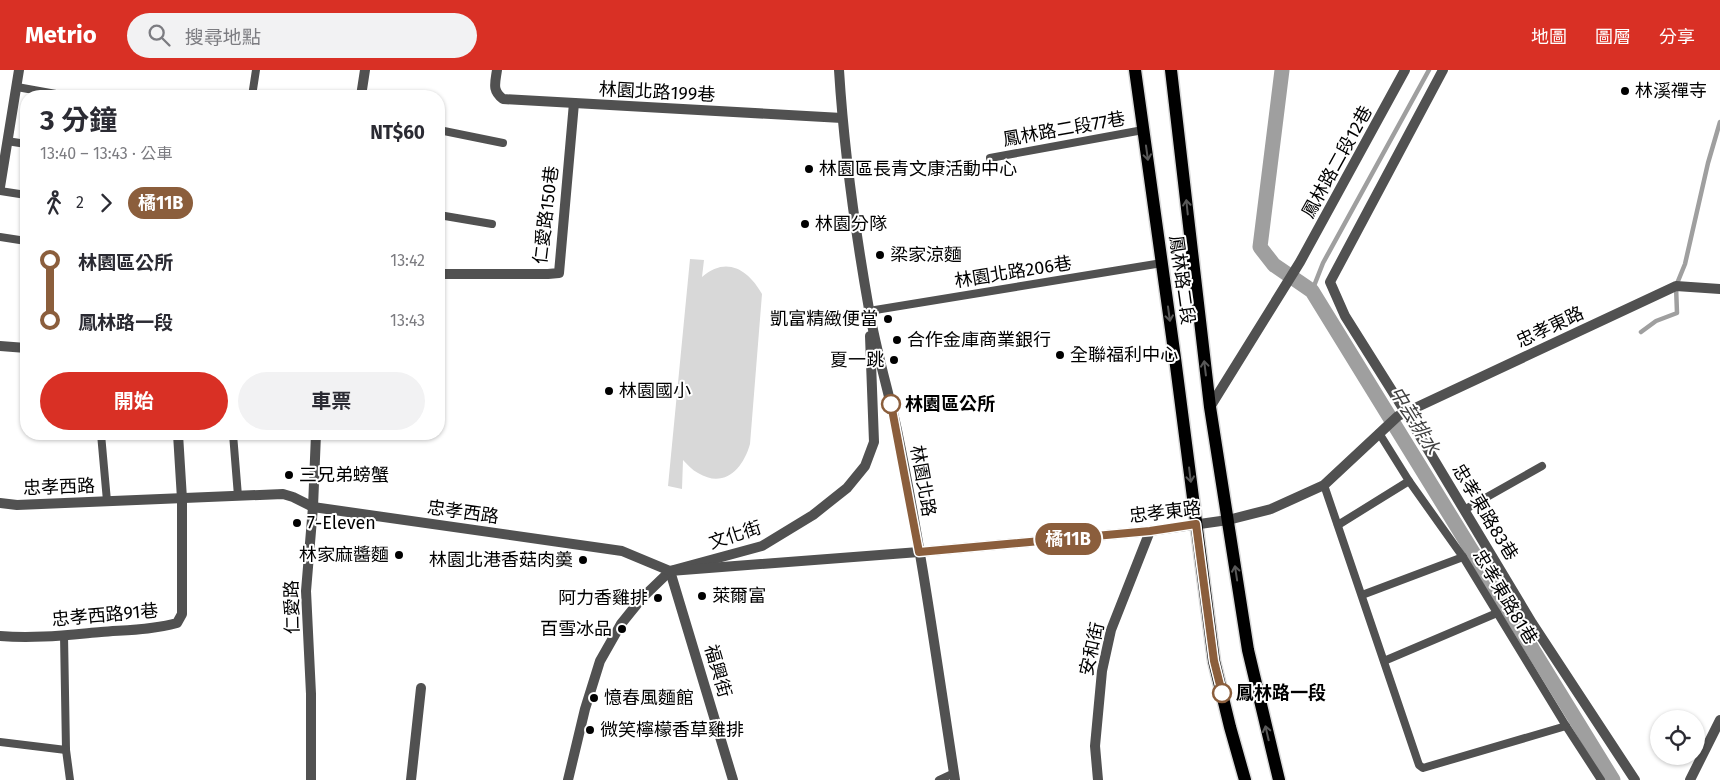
<!DOCTYPE html>
<html lang="zh-TW">
<head>
<meta charset="utf-8">
<style>
  :root { --surface:#fff; --page:#f2f2f3; --text:#2b2b33; --muted:#7c7c81; --accent:#d93025 }
  body { margin:0; font-family:"Fira Sans","Noto Sans TC",sans-serif; background:var(--page); color:var(--text); height:100vh; display:flex; flex-direction:column; font-size:19px; white-space:nowrap }
  * { box-sizing:border-box; margin:0 }
  p { font-size:16px; color:var(--muted) }
  .icon { flex:none; width:28px; height:28px; fill:none; stroke:currentColor; stroke-width:2; stroke-linecap:round; stroke-linejoin:round }
  .map { position:relative; flex:1; overflow:hidden }
  .drawer { position:absolute; left:20px; top:20px; width:425px; height:350px; display:flex; flex-direction:column; background:var(--surface); border-radius:20px; box-shadow:0 1px 4px #0004 }
  .drawer>* { flex:none }
  .badge { padding:0 10px; border-radius:16px; font-size:18px; line-height:32px }
  .controls { position:absolute; left:1650px; top:640px; display:grid; gap:10px }
  .controls a { display:grid; place-items:center; width:55px; height:55px; border-radius:50%; background:var(--surface); box-shadow:0 1px 4px #0004; font-size:25px }
  .map>.badge { position:absolute; translate:-50% -50%; box-shadow:0 0 0 2px #fff }
  .legs { display:flex; align-items:center; gap:8px; height:55px; padding:0 20px; font-size:16px }
  .legs p { margin-inline-start:auto }
  .summary { display:flex; align-items:center; justify-content:space-between; height:85px; padding:0 20px }
  h1 { font-size:28px; font-weight:700; line-height:38px }
  .cta { display:flex; gap:10px; margin-top:auto; padding:10px 20px }
  .cta a { flex:1; height:58px; border-radius:30px; background:var(--accent); color:#fff; font-size:20px; font-weight:700; line-height:58px; text-align:center }
  .cta a+a { background:var(--page); color:var(--text) }
  ul { padding:0 20px; list-style:none }
  li { display:flex; align-items:center; gap:18px; height:60px; font-size:19px }
  li i { display:grid; place-items:center; width:8px; height:100%; margin:0 6px; background:currentColor }
  li i::after { content:''; width:12px; height:12px; margin:-6px; border:4px solid; border-radius:50%; background:var(--surface) }
  li p { margin-inline-start:auto }
  li:first-child i { background:linear-gradient(#0000 50%,currentColor 0) }
  li:last-child i { background:linear-gradient(currentColor 50%,#0000 0) }
  header { display:flex; align-items:center; gap:30px; box-sizing:border-box; height:70px; padding:0 25px; background:var(--accent); color:#fff }
  header strong { font-size:24px }
  nav { display:flex; gap:28px; margin-inline-start:auto; font-size:18px }
  .search { width:350px; height:45px; background:var(--page); display:flex; align-items:center; gap:12px; box-sizing:border-box; padding:0 18px; border-radius:28px; color:var(--muted); font-size:19px }
  .map>svg:first-child { display:block }
  .green { fill:#d8d8d8 }
  .lines { fill:none; stroke-linecap:round; stroke-linejoin:round }
  .stream { stroke:#9f9f9f; stroke-width:4.5 }
  .canal { stroke:#9f9f9f; stroke-width:15 }
  .primary-casing { stroke:#dbdbdb; stroke-width:15 }
  .service { stroke:#515151; stroke-width:8 }
  .minor { stroke:#515151; stroke-width:10 }
  .tertiary { stroke:#515151; stroke-width:10 }
  .primary { stroke:#000; stroke-width:12 }
  .oneway { stroke:#595959 }
  .line-1-casing { stroke:#fff; stroke-width:11 }
  .line-1 { stroke:#8b5e3c; stroke-width:8 }
  .poi-dot { fill:#000; stroke:#fff; stroke-width:2 }
  .stop-1-dot { fill:#fff; stroke:#8b5e3c; stroke-width:2.5 }
  .labels { text-anchor:middle; stroke-width:4; stroke-linejoin:round; paint-order:stroke }
  .poi-label { font-size:18px; fill:#000; stroke:#fff; text-anchor:start }
  .street-label { font-size:18px; fill:#000; stroke:#fff }
  .stop-label { font-size:18px; font-weight:bold; fill:#000; stroke:#fff; text-anchor:start }
  .water-label { font-size:19px; font-style:italic; fill:#404040; stroke:#fff }
</style>
</head>
<body>
<header>
<strong>Metrio</strong>
<div class="search"><svg class="icon" aria-label="search" viewBox="0 0 24 24"><circle cx="10" cy="10" r="6"/><path d="M15 15l6 6"/></svg>搜尋地點</div>
<nav><a>地圖</a><a>圖層</a><a>分享</a></nav>
</header>
<div class="map">
<svg width="1720" height="710" viewBox="0 0 1720 710">
  <rect width="100%" height="100%" fill="#fff"/>
  <path class="green" d="M690 189 704 190 702 207C726 186 748 199 762 224L750 374C743 399 724 419 698 403 692 400 688 395 683 390L682 419 668 416Z"/>
  <g class="lines">
    <g class="stream">
      <path d="M1312 221 1323 193 1429 0"/>
      <path d="M1641 262 1656 251 1677 243 1676 216 1685 194 1708 93 1720 52"/>
    </g>
    <path class="canal" d="M1282 0 1260 177 1274 195 1312 221 1613 710"/>
    <defs>
      <g id="primary">
        <path d="M1135 0 1175 288 1214 591 1230 657 1245 710"/>
        <path d="M1171 0 1210 337 1248 580 1279 710"/>
      </g>
    </defs>
    <use href="#primary" class="primary-casing"/>
    <g class="service">
      <path d="M17 17 67 26"/>
      <path d="M252 26 256 0"/>
      <path d="M439 60 503 73"/>
      <path d="M7 71 26 74"/>
      <path d="M990 88 1143 60"/>
      <path d="M0 121 26 125"/>
      <path d="M439 145 492 154"/>
      <path d="M0 167 26 171"/>
      <path d="M869 241 1162 193"/>
      <path d="M1379 363 1409 411 1463 487 1566 656 1601 710"/>
      <path d="M101 364 107 431"/>
      <path d="M233 364 238 426"/>
      <path d="M1324 415 1419 695 1423 698 1566 656"/>
      <path d="M1464 440 1542 396"/>
      <path d="M1338 455 1409 411"/>
      <path d="M1362 525 1463 487"/>
      <path d="M64 565 66 680 70 710"/>
      <path d="M1384 591 1497 543"/>
      <path d="M0 672 66 680"/>
      <path d="M939 710 954 703"/>
    </g>
    <g class="minor">
      <path d="M497 0C495 14 492 20 503 29L842 48"/>
      <path d="M839 0C844 80 855 160 869 239 876 280 888 320 897 360 921 476 937 593 955 710"/>
      <path d="M1443 0 1330 212 1345 246 1406 343 1532 553 1635 710"/>
      <path d="M361 26 365 0"/>
      <path d="M0 117 19 0"/>
      <path d="M439 204H548L559 203 574 33"/>
      <path d="M0 276 26 278"/>
      <path d="M1210 337 1300 192 1405 0"/>
      <path d="M670 501 733 710"/>
      <path d="M0 566C34 569 67 565 101 562 126 560 152 560 177 553L182 544V429L178 364"/>
      <path d="M311 710V624L306 521 313 437 316 364"/>
      <path d="M411 710 421 618"/>
      <path d="M568 710 585 639 600 591 621 554 642 528 670 501 762 476 813 445 847 418 865 396 874 372 870 266"/>
      <path d="M1098 710 1095 676 1102 601 1111 560 1150 461"/>
      <path d="M1690 710 1720 650"/>
    </g>
    <path class="tertiary" d="M0 433 17 435 283 424 293 427 313 437 622 481 670 501 919 482 1150 461 1228 450 1271 439 1324 415 1398 346 1676 216 1720 219"/>
    <use href="#primary" class="primary"/>
  </g>
  <defs><path id="oneway-shaft" d="M-6 0H5M1.5-3L5.5 0L1.5 3" fill="none" stroke-width="1.6" stroke-linecap="round" stroke-linejoin="round" transform="scale(1.25)"/></defs>
  <g class="oneway">
    <use href="#oneway-shaft" transform="translate(1147 83) rotate(82)"/>
    <use href="#oneway-shaft" transform="translate(1187 137) rotate(-96)"/>
    <use href="#oneway-shaft" transform="translate(1169 244) rotate(82)"/>
    <use href="#oneway-shaft" transform="translate(1205 298) rotate(-97)"/>
    <use href="#oneway-shaft" transform="translate(1190 405) rotate(83)"/>
    <use href="#oneway-shaft" transform="translate(1236 503) rotate(-99)"/>
    <use href="#oneway-shaft" transform="translate(1267 663) rotate(-103)"/>
  </g>
  <g class="lines">
    <defs>
      <path id="line-1" d="M891 334 919 482 1150 461 1196 454 1214 591 1222 623"/>
    </defs>
    <use href="#line-1" class="line-1-casing"/>
    <use href="#line-1" class="line-1"/>
  </g>
  <g class="poi-dot">
    <circle cx="1625" cy="21" r="5"/>
    <circle cx="809" cy="99" r="5"/>
    <circle cx="805" cy="154" r="5"/>
    <circle cx="880" cy="185" r="5"/>
    <circle cx="888" cy="249" r="5"/>
    <circle cx="897" cy="270" r="5"/>
    <circle cx="1060" cy="285" r="5"/>
    <circle cx="894" cy="290" r="5"/>
    <circle cx="609" cy="321" r="5"/>
    <circle cx="289" cy="405" r="5"/>
    <circle cx="297" cy="453" r="5"/>
    <circle cx="399" cy="485" r="5"/>
    <circle cx="583" cy="490" r="5"/>
    <circle cx="702" cy="526" r="5"/>
    <circle cx="658" cy="528" r="5"/>
    <circle cx="622" cy="559" r="5"/>
    <circle cx="594" cy="628" r="5"/>
    <circle cx="590" cy="660" r="5"/>
  </g>
  <g class="stop-1-dot">
    <circle cx="891" cy="334" r="9"/>
    <circle cx="1222" cy="623" r="9"/>
  </g>
  <g class="labels">
    <g class="poi-label">
      <text x="1635" y="27">林溪禪寺</text>
      <text x="819" y="105">林園區長青文康活動中心</text>
      <text x="815" y="160">林園分隊</text>
      <text x="890" y="191">梁家涼麵</text>
      <text x="878" y="255" text-anchor="end">凱富精緻便當</text>
      <text x="907" y="276">合作金庫商業銀行</text>
      <text x="1070" y="291">全聯福利中心</text>
      <text x="884" y="296" text-anchor="end">夏一跳</text>
      <text x="619" y="327">林園國小</text>
      <text x="299" y="411">三兄弟螃蟹</text>
      <text x="307" y="459">7-Eleven</text>
      <text x="389" y="491" text-anchor="end">林家麻醬麵</text>
      <text x="573" y="496" text-anchor="end">林園北港香菇肉羮</text>
      <text x="712" y="532">萊爾富</text>
      <text x="648" y="534" text-anchor="end">阿力香雞排</text>
      <text x="612" y="565" text-anchor="end">百雪冰品</text>
      <text x="604" y="634">憶春風麵館</text>
      <text x="600" y="666">微笑檸檬香草雞排</text>
    </g>
    <g class="street-label">
      <text transform="translate(657 22) rotate(3)" y="6">林園北路199巷</text>
      <text transform="translate(1064 59) rotate(-10)" y="6">鳳林路二段77巷</text>
      <text transform="translate(1337 92) rotate(-61)" y="6">鳳林路二段12巷</text>
      <text transform="translate(546 145) rotate(-83)" y="6">仁愛路150巷</text>
      <text transform="translate(1013 202) rotate(-9)" y="6">林園北路206巷</text>
      <text transform="translate(1182 210) rotate(82)" y="6">鳳林路二段</text>
      <text transform="translate(1550 257) rotate(-25)" y="6">忠孝東路</text>
      <text transform="translate(923 411) rotate(80)" y="6">林園北路</text>
      <text transform="translate(59 417) rotate(-2)" y="6">忠孝西路</text>
      <text transform="translate(463 442) rotate(8)" y="6">忠孝西路</text>
      <text transform="translate(1165 442) rotate(-7)" y="6">忠孝東路</text>
      <text transform="translate(1485 442) rotate(59)" y="6">忠孝東路83巷</text>
      <text transform="translate(735 465) rotate(-18)" y="6">文化街</text>
      <text transform="translate(1505 527) rotate(59)" y="6">忠孝東路81巷</text>
      <text transform="translate(292 537) rotate(-91)" y="6">仁愛路</text>
      <text transform="translate(105 545) rotate(-5)" y="6">忠孝西路91巷</text>
      <text transform="translate(1092 579) rotate(-77)" y="6">安和街</text>
      <text transform="translate(718 601) rotate(74)" y="6">福興街</text>
    </g>
    <g class="stop-label">
      <text x="905" y="340">林園區公所</text>
      <text x="1236" y="629">鳳林路一段</text>
    </g>
    <g class="water-label">
      <text transform="translate(1415 350) rotate(58)" y="7">中芸排水</text>
    </g>
  </g>
</svg>
<div class="controls">
<a><svg class="icon" aria-label="locate" viewBox="0 0 24 24"><circle cx="12" cy="12" r="6"/><path d="M12 2v4M12 18v4M2 12h4M18 12h4"/></svg></a>
</div>
<b class="badge" style="left:1068px;top:469px;background:#8b5e3c;color:#fff">橘11B</b>
<section class="drawer">
<div class="summary"><div><h1>3 分鐘</h1><p>13:40 – 13:43 · 公車</p></div><b>NT$60</b></div>
<div class="legs"><svg class="icon" aria-label="walk" viewBox="0 0 24 24"><circle cx="13" cy="4" r="2"/><path d="M13 8l-2 6 4 7M11 14l-3 7M7 12l3-4h3l4 4"/></svg>2<svg class="icon" aria-label="forward" viewBox="0 0 24 24"><path d="M9 5l7 7-7 7"/></svg><b class="badge" style="background:#8b5e3c;color:#fff">橘11B</b></div>
<ul>
<li><i style="color:#8b5e3c"></i><b>林園區公所</b><p>13:42</p></li>
<li><i style="color:#8b5e3c"></i><b>鳳林路一段</b><p>13:43</p></li>
</ul>
<div class="cta"><a>開始</a><a>車票</a></div>
</section>
</div>
</body>
</html>
